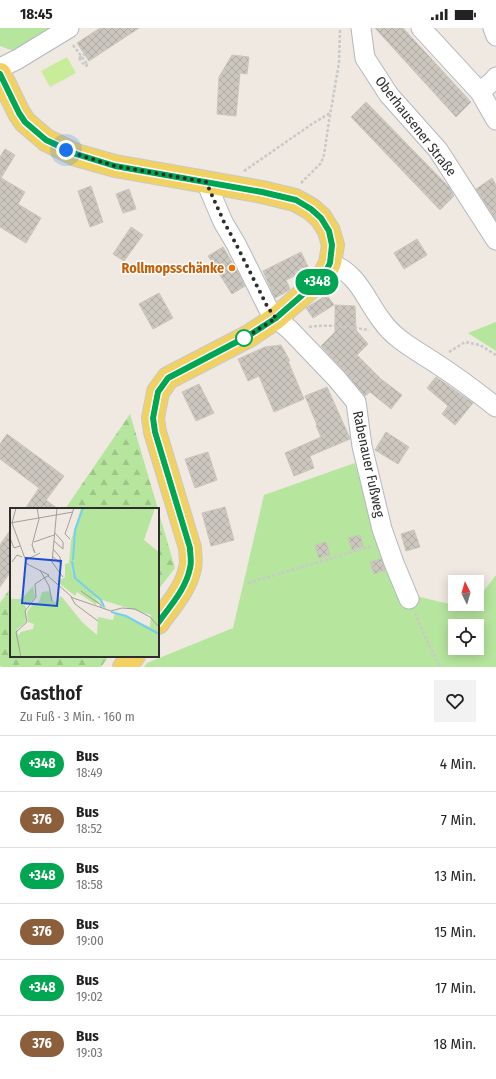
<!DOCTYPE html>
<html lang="de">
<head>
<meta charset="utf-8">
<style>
  :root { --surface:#fff; --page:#f2f2f2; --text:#222; --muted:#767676; --line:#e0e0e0 }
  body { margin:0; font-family:"Fira Sans Condensed",sans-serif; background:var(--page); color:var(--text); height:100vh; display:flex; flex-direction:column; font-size:15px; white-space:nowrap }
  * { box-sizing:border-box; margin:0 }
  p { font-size:13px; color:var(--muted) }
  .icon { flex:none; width:22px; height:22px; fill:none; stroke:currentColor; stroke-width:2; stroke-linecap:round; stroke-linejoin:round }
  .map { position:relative; height:639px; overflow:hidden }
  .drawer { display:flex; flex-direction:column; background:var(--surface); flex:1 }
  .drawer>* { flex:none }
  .badge { padding:0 8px; border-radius:13px; font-size:14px; line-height:26px }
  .needle { width:26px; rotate:355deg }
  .buttons { position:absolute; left:448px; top:547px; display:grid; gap:8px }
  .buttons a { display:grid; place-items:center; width:36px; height:36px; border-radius:0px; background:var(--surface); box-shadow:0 2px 10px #0003; font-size:20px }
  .you { position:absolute; width:20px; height:20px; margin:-10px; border:3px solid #fff; border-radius:50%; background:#1a73e8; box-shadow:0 0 0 6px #1a73e833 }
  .map>.badge { position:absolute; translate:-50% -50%; box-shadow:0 0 0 2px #fff }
  .round { display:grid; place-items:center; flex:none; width:42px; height:42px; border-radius:0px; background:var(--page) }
  .head { display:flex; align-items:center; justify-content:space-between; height:68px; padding:0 20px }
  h1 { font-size:19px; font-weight:600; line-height:30px }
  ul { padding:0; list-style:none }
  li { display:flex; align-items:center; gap:12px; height:56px; padding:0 20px; border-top:1px solid var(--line) }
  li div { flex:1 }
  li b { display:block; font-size:15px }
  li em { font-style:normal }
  li .badge { min-width:44px; font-weight:700; text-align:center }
  .status { display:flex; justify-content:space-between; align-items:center; height:28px; padding:0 20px; background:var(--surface); direction:ltr }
  .status svg { height:11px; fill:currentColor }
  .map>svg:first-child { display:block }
  .green { fill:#b6e59e; fill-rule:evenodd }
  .forest { fill:url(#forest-firs) }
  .pitch { fill:#c9ec9a }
  .building { fill:url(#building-cross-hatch); stroke:#cbc5ba }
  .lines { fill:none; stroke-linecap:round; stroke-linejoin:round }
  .minor-casing { stroke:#b4b7c1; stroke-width:21 }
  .major-casing { stroke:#c9c9c9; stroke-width:24 }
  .path { stroke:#c9c9c9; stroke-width:2.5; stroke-dasharray:3 2; stroke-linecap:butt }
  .minor { stroke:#fff; stroke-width:19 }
  .major { stroke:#f2d163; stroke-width:22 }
  .path-bridge { stroke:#c9c9c9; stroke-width:2.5; stroke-dasharray:3 2; stroke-linecap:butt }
  .line-casing { stroke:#fff; stroke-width:9 }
  .line { stroke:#00a651; stroke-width:6 }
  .walk { stroke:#2e2e2e; stroke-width:4; stroke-dasharray:0 7.2 }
  .food-dot { fill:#e8710a; stroke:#fff; stroke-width:1.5 }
  .stop-dot { fill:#fff; stroke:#00a651; stroke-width:2 }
  .labels { text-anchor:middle; stroke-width:3; stroke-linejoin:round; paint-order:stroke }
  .street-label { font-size:14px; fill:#2e2e2e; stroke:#fff }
  .food-label { font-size:14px; font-weight:bold; fill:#c56008; stroke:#fff; text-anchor:end }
  .inset-river { fill:none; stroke:#75cff0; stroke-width:2 }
  .inset-road { fill:none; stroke:#a29e99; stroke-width:1 }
  .view { fill:#1d4ed8; fill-opacity:0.15; stroke:#1d4ed8; stroke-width:2 }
  .inset-edge { fill:none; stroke:#2e2e2e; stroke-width:2 }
</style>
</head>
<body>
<div class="status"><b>18:45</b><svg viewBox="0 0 49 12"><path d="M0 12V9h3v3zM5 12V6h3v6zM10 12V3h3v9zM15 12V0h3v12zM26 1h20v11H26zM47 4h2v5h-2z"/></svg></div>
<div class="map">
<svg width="496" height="639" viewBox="0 0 496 639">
  <defs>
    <pattern id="forest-firs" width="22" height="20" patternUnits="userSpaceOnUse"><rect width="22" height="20" fill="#b6e59e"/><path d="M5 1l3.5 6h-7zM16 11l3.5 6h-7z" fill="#9dc588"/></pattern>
    <pattern id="building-cross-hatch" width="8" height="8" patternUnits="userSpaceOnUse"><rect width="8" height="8" fill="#cbc7bf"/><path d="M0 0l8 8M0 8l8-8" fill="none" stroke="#afaba4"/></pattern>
  </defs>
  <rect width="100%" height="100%" fill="#efe9e1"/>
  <g class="green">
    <path d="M0 0H51L14 23 0 18Z"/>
    <path d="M496 294V323L468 305Z"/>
    <path d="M355 435 378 516 390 550 420 569 470 581 474 576H477V572L496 547V639H144L147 635 233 600 264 467ZM455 598H477V620H455Z"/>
  </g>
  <g class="forest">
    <path d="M130 386 158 481H65Z"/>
    <path d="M158 482 175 540 158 562Z"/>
    <path d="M11 559V628H109L101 639H2L0 638V575Z"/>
  </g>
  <path class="pitch" d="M67 29 76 45 50 59 41 43Z"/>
  <g class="building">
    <path d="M100 0H139L89 33 77 15Z"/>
    <path d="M375 0H403L471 74 456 89Z"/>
    <path d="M232 27 249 29 247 46 240 45 236 88 217 86 219 49Z"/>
    <path d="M366 74 449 159 454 168 440 182 351 89Z"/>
    <path d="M5 121 15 127 1 150 25 164 18 176 41 190 26 215 0 199V129Z"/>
    <path d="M492 150 496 157V192L476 161Z"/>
    <path d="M91 158 103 194 90 199 78 163Z"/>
    <path d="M129 161 136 181 123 185 116 166Z"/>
    <path d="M131 199 143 207 124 233 113 226Z"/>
    <path d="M417 211 427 227 404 241 394 225Z"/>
    <path d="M223 219 239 246 245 258 232 266 208 228Z"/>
    <path d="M301 224 309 241 286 252 290 261 286 264 275 270 263 243Z"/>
    <path d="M159 265 173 290 153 301 139 276Z"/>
    <path d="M327 267 334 277 313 290 306 280Z"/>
    <path d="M335 277 355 278 356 302 368 316 357 327 381 351 402 367 391 381 370 364 365 368 345 344 321 318 335 304Z"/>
    <path d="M281 317 290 333H288L304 371 274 384 259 348 248 353 238 331 265 319Z"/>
    <path d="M436 349 473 375 455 397 442 386 448 378 427 360Z"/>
    <path d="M199 356 214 385 196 393 182 364Z"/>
    <path d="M327 359 349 408 350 411 310 428 314 440 294 448 285 425 321 409 316 398 317 397 305 368Z"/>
    <path d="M386 404 409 419 398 436 375 422Z"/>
    <path d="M7 406 64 448 46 472 58 481H25L39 460 0 431V416Z"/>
    <path d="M208 424 217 452 195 460 185 431Z"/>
    <path d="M225 479 234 512 211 518 202 485Z"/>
    <path d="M11 501V543L0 559V517Z"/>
    <path d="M414 502 420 519 406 523 401 506Z"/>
    <path d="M360 507 363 518 352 522 348 510Z"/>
    <path d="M326 514 330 527 319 530 315 517Z"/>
    <path d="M381 531 385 542 374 546 370 534Z"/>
  </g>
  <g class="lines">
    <defs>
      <g id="minor">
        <path d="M361 0 365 30 389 67 438 122 496 212"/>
        <path d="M421 0 480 64 494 52 496 49"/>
        <path d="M493 0 496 8"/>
        <path d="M0 40 18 31 69 0"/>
        <path d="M480 64 496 92"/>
        <path d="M206 154 223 194 236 216 268 280 276 290 290 302 337 351 356 374 362 418 382 501 394 535 409 571"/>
        <path d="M330 235C359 246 365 271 382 293 395 312 418 323 437 336 457 349 477 364 496 379"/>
      </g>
      <g id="major">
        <path d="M0 46 19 85 25 94 46 112 76 127 115 138 206 154 262 164 295 172 311 181 321 190 329 203 333 217 330 235 323 249 276 290 249 308 168 350 158 364 153 390 155 404 190 520C190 527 192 534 190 540 186 561 170 578 158 595"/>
        <path d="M124 639 134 628"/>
      </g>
    </defs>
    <use href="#minor" class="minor-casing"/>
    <use href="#major" class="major-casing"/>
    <g class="path">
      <path d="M73 17 88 37 85 38 79 30"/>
      <path d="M244 143 312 96 330 85"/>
      <path d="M301 155 321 135 324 127 329 93 339 35 340 0"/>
      <path d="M309 299C328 296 350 299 369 302"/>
      <path d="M449 324 465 314 480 317 496 327"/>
      <path d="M248 555 372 518"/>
      <path d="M415 585 423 604 440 639"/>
    </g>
    <use href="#minor" class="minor"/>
    <use href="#major" class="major"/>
    <path class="path-bridge" d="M79 30 85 26"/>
  </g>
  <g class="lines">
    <defs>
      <path id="line" d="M0 46 19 85 25 94 46 112 76 126 115 138 262 164 296 172 311 181 321 190 329 203 332 217 330 235 323 249 276 290 248 308 168 350 158 364 153 390 155 404 190 520C190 527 192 534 190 540 186 561 170 578 158 595"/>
    </defs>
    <use href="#line" class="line-casing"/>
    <use href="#line" class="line"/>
    <path class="walk" d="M66 122 76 126 115 138 206 154 224 194 236 216 268 280 276 290 248 308 244 310"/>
  </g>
  <circle class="food-dot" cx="232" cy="240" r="4"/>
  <circle class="stop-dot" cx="244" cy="310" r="8"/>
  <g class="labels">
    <g class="street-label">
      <text transform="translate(416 98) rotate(52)" y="5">Oberhausener Straße</text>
      <text transform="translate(369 436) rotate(78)" y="5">Rabenauer Fußweg</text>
    </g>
    <g class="food-label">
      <text x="224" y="245">Rollmopsschänke</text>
    </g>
  </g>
  <g transform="translate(10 480)">
    <rect width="149" height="149" fill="#efe9e1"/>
    <path d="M59 55 64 67 91 96 87 94 86 97 67 84 65 88 48 74 55 69V56ZM39 83 43 93 46 94 51 88 72 114 87 127 88 109 103 112 105 105 116 108 124 112 129 123 141 124 148 129 149 149H12L7 129 11 124 23 121 24 116 18 114 17 104 23 96 29 94 32 84ZM10 93 16 99V113L10 111 6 99ZM0 110 15 115 7 121 11 149H0Z" fill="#b6e59e"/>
    <path d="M71 0H145L134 32 149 44V135L148 129 142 125 133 126 129 123 124 113 140 119 141 107 92 92 96 101H94L89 92 69 77 59 55 61 33ZM23 78 25 89 19 96 15 97 10 93 6 99 10 111 16 113 15 115 0 110V91H12Z" fill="#b6e59e"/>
    <path class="inset-river" d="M63 52 65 22 73 0M62 53 65 70 91 92 94 99M101 104 116 108 149 126"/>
    <path class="inset-road" d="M6 0 2 15 17 56 39 67 25 76 26 89 15 103 17 114 6 124 11 149M47 0 42 54 53 69M0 15 63 4M0 30 4 40 10 38M60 31 55 26 64 0M44 33 53 41V34L45 25M24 34 44 27M23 41 25 45 22 37 29 11 27 0M42 48 51 56 50 49 43 41M16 52 30 45M2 54 7 47 12 49M30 62 39 78 42 93M38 68 63 90 101 103 112 100 125 101 140 109 149 119M71 83 91 97V100M61 89 65 96 88 113"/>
    <path class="view" d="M16 50 51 53 47 98 12 95Z"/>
    <rect width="149" height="149" class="inset-edge"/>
  </g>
</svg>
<div class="buttons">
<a><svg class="needle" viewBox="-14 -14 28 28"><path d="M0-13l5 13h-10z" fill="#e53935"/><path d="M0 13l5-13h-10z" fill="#767676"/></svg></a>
<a><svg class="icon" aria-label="locate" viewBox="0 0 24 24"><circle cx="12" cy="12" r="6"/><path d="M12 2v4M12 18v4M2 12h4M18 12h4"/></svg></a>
</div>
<div class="you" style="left:66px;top:122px"></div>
<b class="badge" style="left:317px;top:254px;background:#00a651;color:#fff">+348</b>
</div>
<section class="drawer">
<div class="head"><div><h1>Gasthof</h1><p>Zu Fuß · 3 Min. · 160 m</p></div><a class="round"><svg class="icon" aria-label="heart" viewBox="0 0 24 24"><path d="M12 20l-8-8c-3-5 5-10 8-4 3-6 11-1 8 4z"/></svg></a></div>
<ul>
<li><span class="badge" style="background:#00a651;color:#fff">+348</span><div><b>Bus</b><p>18:49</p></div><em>4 Min.</em></li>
<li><span class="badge" style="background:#8b5e3c;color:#fff">376</span><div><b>Bus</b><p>18:52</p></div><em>7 Min.</em></li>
<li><span class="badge" style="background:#00a651;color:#fff">+348</span><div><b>Bus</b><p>18:58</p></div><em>13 Min.</em></li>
<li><span class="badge" style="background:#8b5e3c;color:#fff">376</span><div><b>Bus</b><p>19:00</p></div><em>15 Min.</em></li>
<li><span class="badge" style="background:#00a651;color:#fff">+348</span><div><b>Bus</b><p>19:02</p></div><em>17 Min.</em></li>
<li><span class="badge" style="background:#8b5e3c;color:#fff">376</span><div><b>Bus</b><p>19:03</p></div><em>18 Min.</em></li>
</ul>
</section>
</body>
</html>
